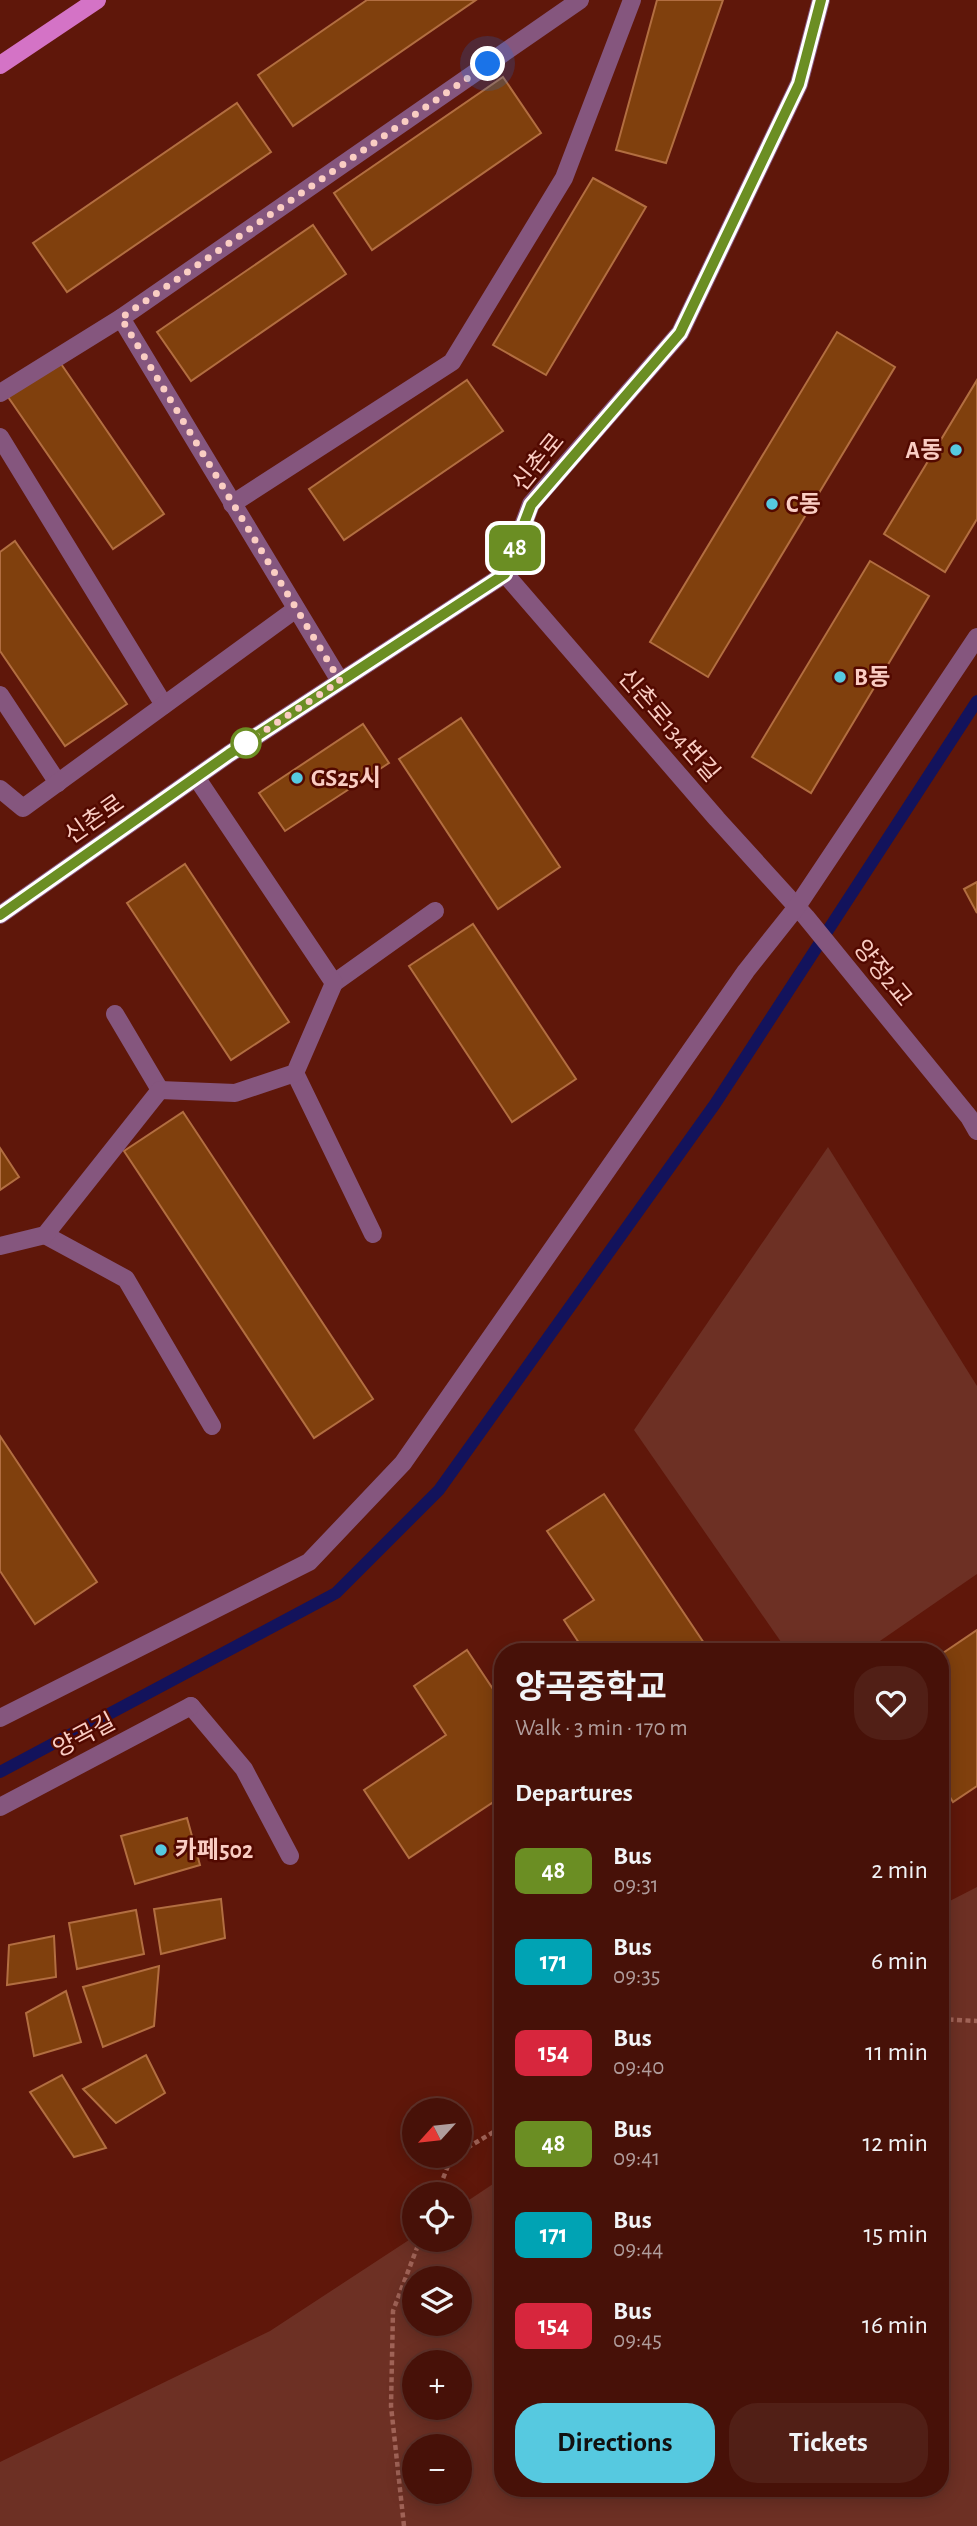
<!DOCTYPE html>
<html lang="en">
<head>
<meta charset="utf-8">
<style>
  :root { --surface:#471108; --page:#511f16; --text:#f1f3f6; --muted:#b09d9c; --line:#5f3129; --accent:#56c9e0 }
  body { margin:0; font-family:"Alegreya Sans","Noto Sans KR",sans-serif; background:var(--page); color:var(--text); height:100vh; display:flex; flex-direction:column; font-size:26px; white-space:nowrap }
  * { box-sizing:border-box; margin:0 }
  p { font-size:23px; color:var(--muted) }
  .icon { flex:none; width:38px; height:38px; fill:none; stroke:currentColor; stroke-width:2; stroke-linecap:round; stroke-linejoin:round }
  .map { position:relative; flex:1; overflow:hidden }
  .details { position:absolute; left:494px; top:1643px; width:455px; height:854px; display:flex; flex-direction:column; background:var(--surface); border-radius:28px; box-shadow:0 4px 18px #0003,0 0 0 2px var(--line) }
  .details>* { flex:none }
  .badge { padding:0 14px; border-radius:10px; font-size:24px; line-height:46px }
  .needle { width:46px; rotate:243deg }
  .controls { position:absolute; left:402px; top:2098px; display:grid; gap:14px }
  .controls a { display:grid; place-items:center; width:70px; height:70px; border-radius:50%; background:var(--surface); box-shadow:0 4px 18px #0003,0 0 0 2px var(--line); font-size:35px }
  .you { position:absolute; width:35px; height:35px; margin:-18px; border:5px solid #fff; border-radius:50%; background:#1a73e8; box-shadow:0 0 0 10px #1a73e833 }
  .map>.badge { position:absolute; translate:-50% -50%; box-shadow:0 0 0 4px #fff }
  h2 { padding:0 21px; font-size:26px; line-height:63px }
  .round { display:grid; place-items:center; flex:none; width:74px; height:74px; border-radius:28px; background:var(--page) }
  .headline { display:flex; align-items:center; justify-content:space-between; height:119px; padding:0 21px }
  h1 { font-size:33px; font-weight:700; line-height:52px }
  .button { display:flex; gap:14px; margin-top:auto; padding:14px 21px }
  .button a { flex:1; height:80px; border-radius:28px; background:var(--accent); color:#111; font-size:28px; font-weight:700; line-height:80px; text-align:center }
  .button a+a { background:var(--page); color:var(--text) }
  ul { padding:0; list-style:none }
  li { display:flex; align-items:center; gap:21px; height:91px; padding:0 21px }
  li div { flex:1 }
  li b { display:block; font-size:26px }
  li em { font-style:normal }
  li .badge { min-width:77px; font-weight:700; text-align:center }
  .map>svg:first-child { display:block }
  .green { fill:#6d3024; fill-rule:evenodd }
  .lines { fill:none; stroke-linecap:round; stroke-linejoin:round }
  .stream { stroke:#13135c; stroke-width:12 }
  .building { fill:#80400d; stroke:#b26e41; stroke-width:2 }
  .path { stroke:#a06357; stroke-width:4.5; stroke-dasharray:5 3.5; stroke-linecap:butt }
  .service { stroke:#85567e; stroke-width:18 }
  .minor { stroke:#85567e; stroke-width:18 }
  .primary { stroke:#d473c6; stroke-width:18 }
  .line-casing { stroke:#fff; stroke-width:16 }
  .line { stroke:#6b8e23; stroke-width:10 }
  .walk { stroke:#facdc3; stroke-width:7; stroke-dasharray:0 12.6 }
  .poi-dot { fill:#56c9e0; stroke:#520900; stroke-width:2.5 }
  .stop-dot { fill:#fff; stroke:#6b8e23; stroke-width:3.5 }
  .labels { text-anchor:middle; stroke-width:5; stroke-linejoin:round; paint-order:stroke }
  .poi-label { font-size:24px; font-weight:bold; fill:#facdc3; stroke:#520900; text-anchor:start }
  .street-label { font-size:24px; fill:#facdc3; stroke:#520900 }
</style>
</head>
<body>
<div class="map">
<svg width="977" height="2526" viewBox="0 0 977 2526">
  <rect width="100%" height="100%" fill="#5f170a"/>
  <g class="green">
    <path d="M828 1147 977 1386V1574L864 1652H788L634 1430Z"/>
    <path d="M977 1887V2526H0V2462L270 2331 415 2236V2240H460V2206L502 2178V2488H940V1906ZM415 2278H460V2324H415ZM415 2362H460V2408H415ZM415 2446H460V2492H415Z"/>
  </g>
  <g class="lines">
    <path class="stream" d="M0 1772 336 1593 439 1490 715 1104 977 701"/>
  </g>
  <g class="building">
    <path d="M367 0H476L293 126 258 75Z"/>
    <path d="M657 0H723L666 163 616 150Z"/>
    <path d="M503 77 541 133 372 250 334 193Z"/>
    <path d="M237 103 271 152 67 292 33 243Z"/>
    <path d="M593 178 646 207 546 375 493 345Z"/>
    <path d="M313 225 346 274 191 381 157 332Z"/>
    <path d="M837 332 895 367 708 677 650 642Z"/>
    <path d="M57 358 164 514 113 549 6 394Z"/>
    <path d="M467 380 503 431 344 540 309 489Z"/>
    <path d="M977 380V519L945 572 884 534Z"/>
    <path d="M15 541 127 704 65 746 0 651V552Z"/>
    <path d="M870 561 929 596 811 793 752 757Z"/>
    <path d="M461 718 560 867 498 909 399 759Z"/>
    <path d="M363 724 389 763 285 831 259 793Z"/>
    <path d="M185 864 289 1022 231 1060 127 903Z"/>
    <path d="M977 882V913L964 889Z"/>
    <path d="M473 924 576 1079 512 1122 409 966Z"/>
    <path d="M183 1112 373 1399 314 1438 124 1151Z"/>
    <path d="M0 1148 19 1177 0 1190Z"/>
    <path d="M0 1436 97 1582 35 1624 0 1571Z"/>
    <path d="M604 1494 710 1652H585L564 1620 594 1600 547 1531Z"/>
    <path d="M977 1630V1786L953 1802 940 1781V1655Z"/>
    <path d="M467 1650 499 1698 502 1696V1819L492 1803 409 1858 364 1790 446 1735 414 1686Z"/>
    <path d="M187 1818 200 1865 135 1884 121 1836Z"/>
    <path d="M221 1899 225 1938 161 1954 154 1909Z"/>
    <path d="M136 1910 144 1954 77 1969 69 1923Z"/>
    <path d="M54 1936 56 1977 7 1985 9 1945Z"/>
    <path d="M159 1966 154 2026 103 2047 83 1987Z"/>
    <path d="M66 1991 81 2042 34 2056 26 2013Z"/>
    <path d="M146 2055 165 2093 116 2123 83 2089Z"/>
    <path d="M62 2075 106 2148 74 2157 30 2092Z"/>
  </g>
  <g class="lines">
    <g class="path">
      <path d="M940 2019 977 2021"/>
      <path d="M460 2152 502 2127"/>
      <path d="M437 2194 451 2158 454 2156"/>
      <path d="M404 2526 391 2406 393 2311 420 2240"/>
    </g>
    <g class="service">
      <path d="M121 318 340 681"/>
      <path d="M0 393 121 318 580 0"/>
      <path d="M0 437 164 705"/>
      <path d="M232 504 452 362 564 178 632 0"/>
      <path d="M0 695 58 783"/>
      <path d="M0 789 23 808 296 609"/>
      <path d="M334 983 435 911"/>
      <path d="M115 1014 160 1090"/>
      <path d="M295 1073 373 1234"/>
      <path d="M45 1235 126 1279 212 1426"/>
      <path d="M0 1246 45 1235 160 1090 235 1093 295 1073 334 983 196 777"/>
      <path d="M191 1706 244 1769 290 1856"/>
    </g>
    <g class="minor">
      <path d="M505 574 717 819 806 917 969 1117 977 1131"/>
      <path d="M0 915 229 754 505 574 531 504 680 333 799 84 821 0"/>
      <path d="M0 1718 309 1562 403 1463 746 971 796 908 977 637"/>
      <path d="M0 1807 191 1706"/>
    </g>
    <path class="primary" d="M0 65 97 0"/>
  </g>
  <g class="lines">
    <defs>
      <path id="line" d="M0 915 229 754 505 574 531 505 680 333 799 84 821 0"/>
    </defs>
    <use href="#line" class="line-casing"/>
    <use href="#line" class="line"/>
    <path class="walk" d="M246 743 340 681 121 318 488 64"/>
  </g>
  <g class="poi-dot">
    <circle cx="956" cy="450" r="7"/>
    <circle cx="772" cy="504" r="7"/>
    <circle cx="840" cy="677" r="7"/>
    <circle cx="297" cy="778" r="7"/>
    <circle cx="161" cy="1850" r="7"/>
  </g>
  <circle class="stop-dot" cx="246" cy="743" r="14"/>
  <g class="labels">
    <g class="poi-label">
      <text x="942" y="458" text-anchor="end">A동</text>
      <text x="786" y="512">C동</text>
      <text x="854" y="685">B동</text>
      <text x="311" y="786">GS25시</text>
      <text x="175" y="1858">카페502</text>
    </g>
    <g class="street-label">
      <text transform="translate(538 462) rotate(-51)" y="8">신촌로</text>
      <text transform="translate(669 725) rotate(49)" y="8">신촌로134번길</text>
      <text transform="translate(94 819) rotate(-35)" y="8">신촌로</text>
      <text transform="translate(883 973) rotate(51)" y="8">양정2교</text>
      <text transform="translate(84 1735) rotate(-28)" y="8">양곡길</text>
    </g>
  </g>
</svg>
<div class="controls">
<a><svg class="needle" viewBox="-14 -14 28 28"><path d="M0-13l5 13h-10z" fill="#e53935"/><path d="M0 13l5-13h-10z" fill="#b09d9c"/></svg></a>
<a><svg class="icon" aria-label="locate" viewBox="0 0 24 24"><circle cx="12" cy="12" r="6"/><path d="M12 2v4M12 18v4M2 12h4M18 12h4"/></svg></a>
<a><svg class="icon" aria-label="layers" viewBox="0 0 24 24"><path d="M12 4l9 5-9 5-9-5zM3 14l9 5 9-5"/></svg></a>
<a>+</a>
<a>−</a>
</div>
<div class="you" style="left:488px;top:64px"></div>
<b class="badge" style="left:515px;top:548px;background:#6b8e23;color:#fff">48</b>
<section class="details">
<div class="headline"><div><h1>양곡중학교</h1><p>Walk · 3 min · 170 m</p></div><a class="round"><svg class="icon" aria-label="heart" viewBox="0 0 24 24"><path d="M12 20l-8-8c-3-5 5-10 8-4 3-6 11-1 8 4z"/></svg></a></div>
<h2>Departures</h2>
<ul>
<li><span class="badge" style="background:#6b8e23;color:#fff">48</span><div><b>Bus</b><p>09:31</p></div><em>2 min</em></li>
<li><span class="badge" style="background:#00a3b4;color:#fff">171</span><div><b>Bus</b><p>09:35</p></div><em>6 min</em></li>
<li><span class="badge" style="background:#d7263d;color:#fff">154</span><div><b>Bus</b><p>09:40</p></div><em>11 min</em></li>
<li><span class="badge" style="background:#6b8e23;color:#fff">48</span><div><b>Bus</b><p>09:41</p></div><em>12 min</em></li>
<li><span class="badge" style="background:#00a3b4;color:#fff">171</span><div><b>Bus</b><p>09:44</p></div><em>15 min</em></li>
<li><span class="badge" style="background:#d7263d;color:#fff">154</span><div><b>Bus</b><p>09:45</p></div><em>16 min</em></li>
</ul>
<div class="button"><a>Directions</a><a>Tickets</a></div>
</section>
</div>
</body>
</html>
